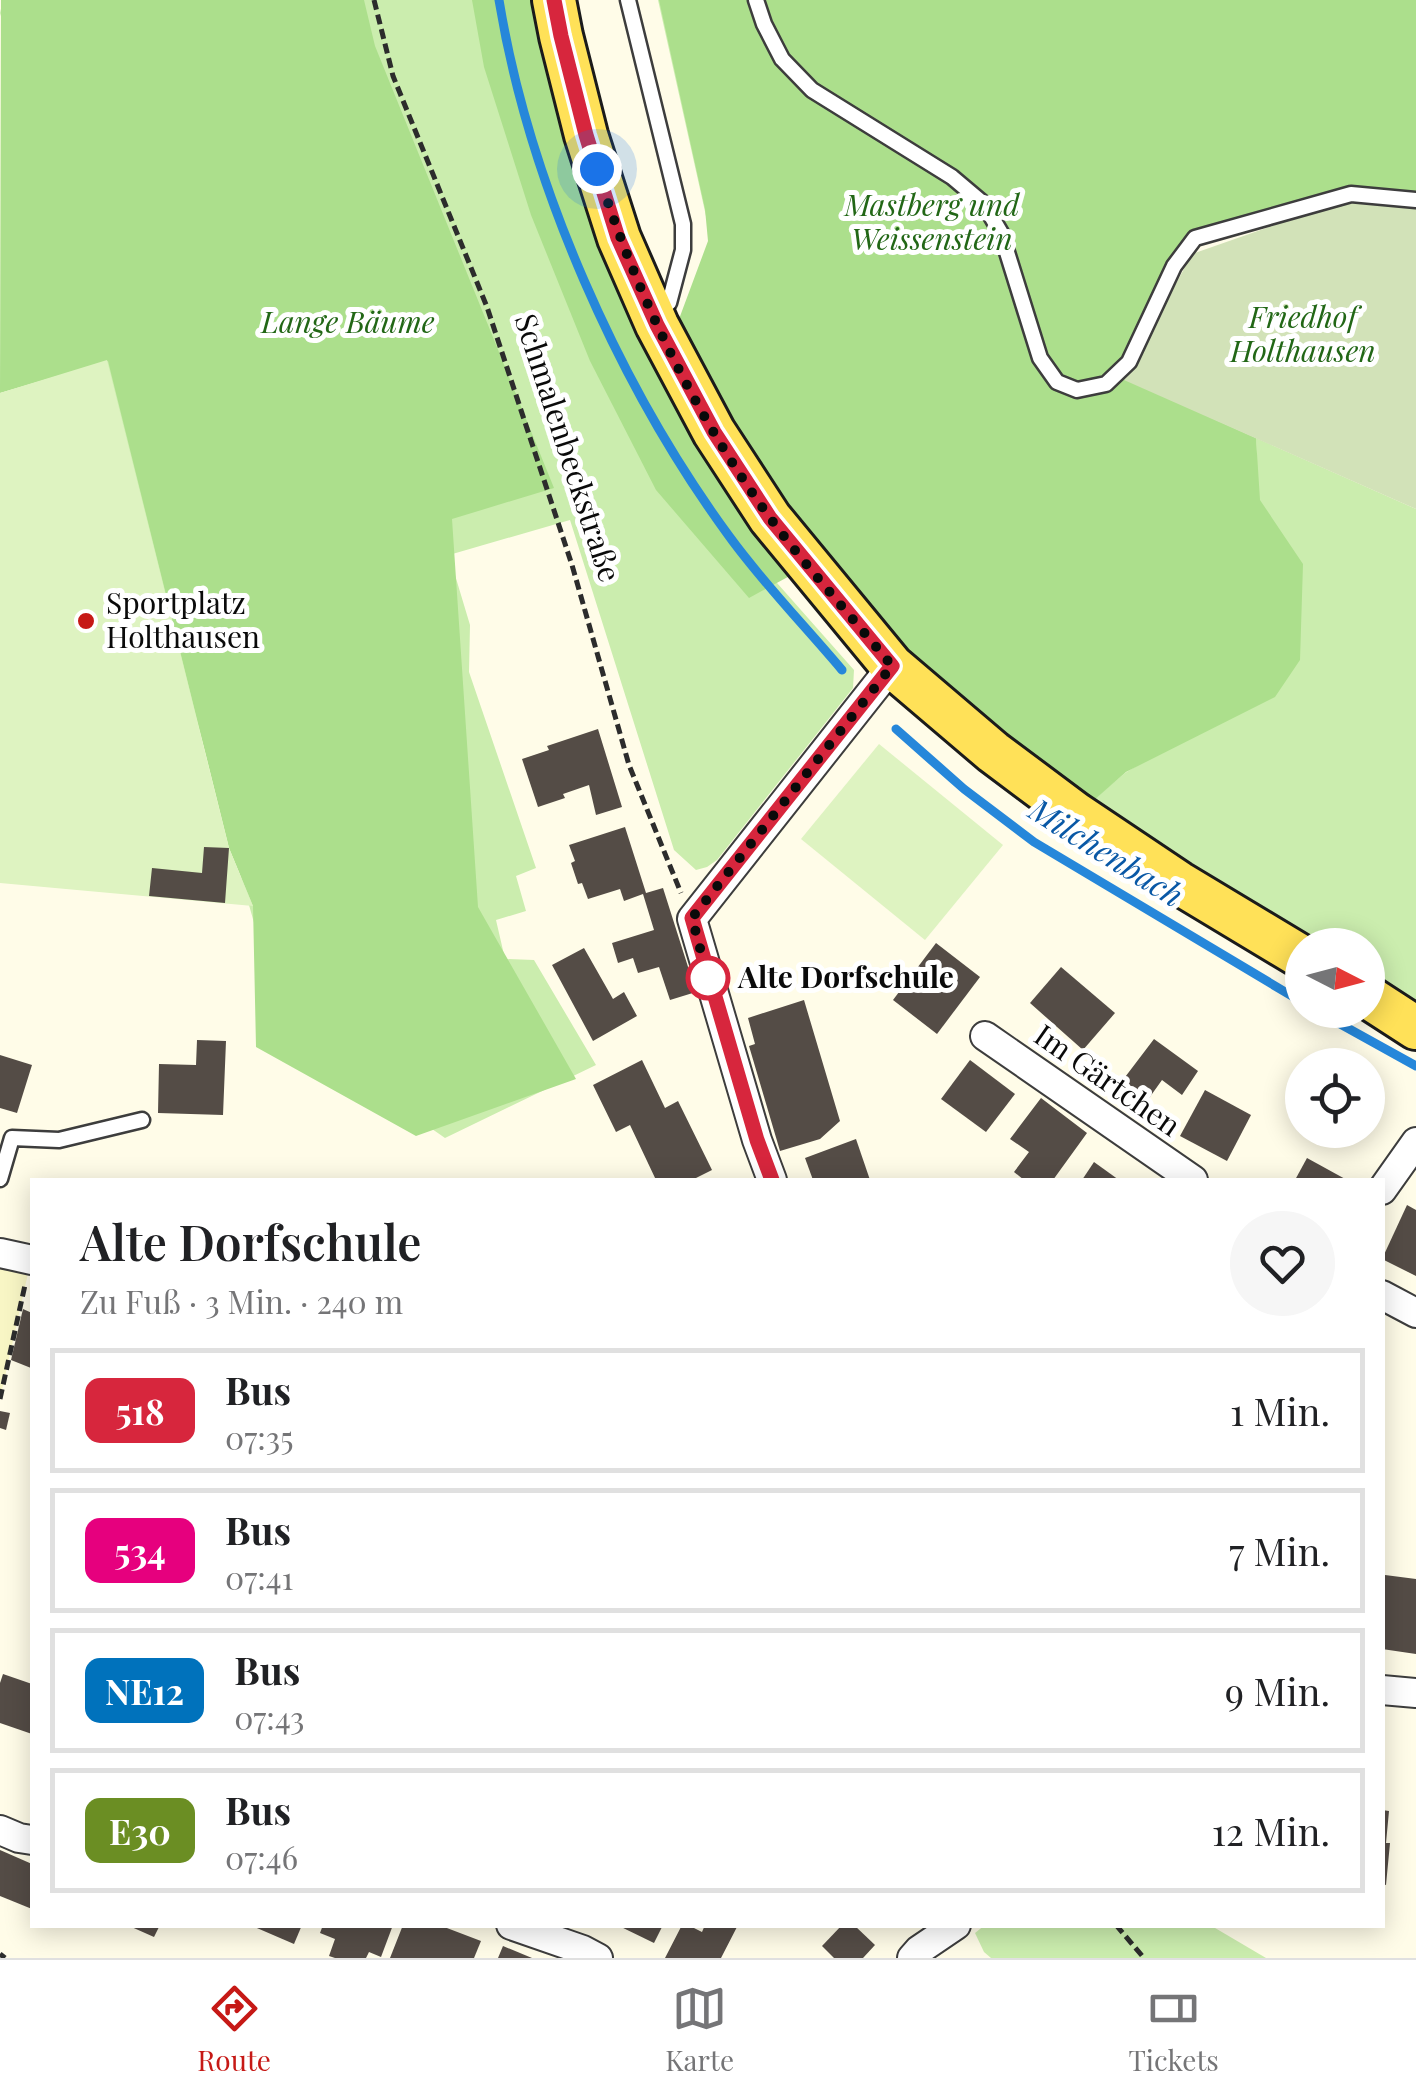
<!DOCTYPE html>
<html lang="de">
<head>
<meta charset="utf-8">
<style>
  :root { --surface:#fff; --page:#f6f6f6; --text:#202124; --muted:#757577; --line:#e0e0e0; --accent:#c61916 }
  body { margin:0; font-family:"Playfair Display",serif; background:var(--page); color:var(--text); height:100vh; display:flex; flex-direction:column; font-size:38px; white-space:nowrap }
  * { box-sizing:border-box; margin:0 }
  p { font-size:32px; color:var(--muted) }
  .icon { flex:none; width:55px; height:55px; fill:none; stroke:currentColor; stroke-width:2; stroke-linecap:round; stroke-linejoin:round }
  .map { position:relative; flex:1; overflow:hidden }
  .drawer { position:absolute; left:30px; top:1178px; width:1355px; height:750px; display:flex; flex-direction:column; background:var(--surface); border-radius:0px; box-shadow:0 5px 25px #0003 }
  .drawer>* { flex:none }
  .badge { padding:0 20px; border-radius:15px; font-size:35px; line-height:65px }
  .needle { width:65px; rotate:96deg }
  .buttons { position:absolute; left:1285px; top:928px; display:grid; gap:20px }
  .buttons a { display:grid; place-items:center; width:100px; height:100px; border-radius:50%; background:var(--surface); box-shadow:0 5px 25px #0003; font-size:50px }
  .you { position:absolute; width:50px; height:50px; margin:-25px; border:8px solid #fff; border-radius:50%; background:#1a73e8; box-shadow:0 0 0 15px #1a73e833 }
  .map>.badge { position:absolute; translate:-50% -50%; box-shadow:0 0 0 5px #fff }
  .round { display:grid; place-items:center; flex:none; width:105px; height:105px; border-radius:52px; background:var(--page) }
  .summary { display:flex; align-items:center; justify-content:space-between; height:170px; padding:0 50px }
  h1 { font-size:48px; font-weight:600; line-height:75px }
  ul { padding:0; list-style:none }
  li { display:flex; align-items:center; gap:30px; height:125px; margin:0 20px 15px; padding:0 30px; border:5px solid var(--line); border-radius:0px }
  li div { flex:1 }
  li b { display:block; font-size:38px }
  li em { font-style:normal }
  li .badge { min-width:110px; font-weight:700; text-align:center }
  .tab-bar { display:flex; justify-content:space-around; align-items:center; height:140px; border-top:2px solid var(--line); background:var(--surface); font-size:28px; color:var(--muted) }
  .tab-bar a { display:grid; justify-items:center; gap:5px }
  .tab-bar .active { color:var(--accent) }
  .map>svg:first-child { display:block }
  .farmland { fill:#f8f6c5 }
  .green { fill:#cbedae }
  .forest { fill:#acdf8c }
  .cemetery { fill:#d2e2b8 }
  .pitch { fill:#def3c1 }
  .lines { fill:none; stroke-linecap:round; stroke-linejoin:round }
  .stream { stroke:#2687da; stroke-width:9 }
  .building { fill:#544c46 }
  .service-casing { stroke:#3d3d3d; stroke-width:19 }
  .minor-casing { stroke:#3d3d3d; stroke-width:32 }
  .primary-casing { stroke:#1b1b1b; stroke-width:48 }
  .path { stroke:#2c2c2c; stroke-width:5; stroke-dasharray:10 5; stroke-linecap:butt }
  .service { stroke:#fff; stroke-width:14 }
  .minor { stroke:#fff; stroke-width:28 }
  .primary { stroke:#ffe158; stroke-width:42 }
  .line-casing { stroke:#fff; stroke-width:22 }
  .line { stroke:#d7263d; stroke-width:15 }
  .walk { stroke:#0a0a0a; stroke-width:10; stroke-dasharray:0 18 }
  .poi-dot { fill:#c61916; stroke:#fff; stroke-width:4 }
  .stop-dot { fill:#fff; stroke:#d7263d; stroke-width:5 }
  .labels { text-anchor:middle; stroke-width:10; stroke-linejoin:round; paint-order:stroke }
  .park-label { font-size:30px; font-style:italic; fill:#226716; stroke:#fff }
  .street-label { font-size:30px; fill:#0a0a0a; stroke:#fff }
  .poi-label { font-size:30px; fill:#0a0a0a; stroke:#fff; text-anchor:start }
  .stop-label { font-size:30px; font-weight:bold; fill:#0a0a0a; stroke:#fff; text-anchor:start }
  .water-label { font-size:32px; font-style:italic; fill:#0958a6; stroke:#fff }
</style>
</head>
<body>
<div class="map">
<svg width="1416" height="1958" viewBox="0 0 1416 1958">
  <rect width="100%" height="100%" fill="#fffce8"/>
  <path class="farmland" d="M0 1253 31 1260 0 1399Z"/>
  <g class="green">
    <path d="M3 0H530L755 558 854 670 853 688 717 860 707 867 696 870 674 850 570 520 449 555 470 625 469 672 536 868 516 876 526 911 496 920 505 959 534 960 596 1065 445 1138 283 1025 97 368 96 311 0 13Z"/>
    <path d="M658 0H1416L1210 184 1141 317 1184 380 1178 427 1257 462 1256 438 1416 509V1028L1368 997V945H1302L1076 814 1125 773 1153 756 714 252Z"/>
    <path d="M985 1925H1210L1266 1958H991L984 1952 975 1933Z"/>
  </g>
  <g class="forest">
    <path d="M1 0H364L375 46 554 488 452 519 478 907 576 1079 416 1136 256 1047 253 906 229 848 108 361 0 393Z"/>
    <path d="M472 0H552L669 346 708 241 705 209 659 0H1416V195L1351 191 1220 222 1189 237 1125 354 1107 371 1256 438 1260 500 1303 564 1300 660 1275 697 1126 772 1077 815 808 566 749 598 656 490 590 361 531 215 484 67Z"/>
  </g>
  <path class="cemetery" d="M1352 198 1416 204V509L1124 380 1192 254Z"/>
  <g class="pitch">
    <path d="M107 360 229 848 253 906 0 883V393Z"/>
    <path d="M879 744 1003 845 925 940 801 839Z"/>
  </g>
  <g class="lines">
    <g class="stream">
      <path d="M499 0C529 183 619 386 729 536 763 583 805 626 842 670"/>
      <path d="M896 729 964 789 1034 842 1302 1002"/>
      <path d="M1315 1010 1416 1066"/>
    </g>
  </g>
  <g class="building">
    <path d="M598 729 622 807 596 815 589 785 563 794 565 798 538 807 522 759 549 750 547 746Z"/>
    <path d="M625 827 646 893 663 888 696 992 670 1000 659 967 638 973 633 958 618 963 612 943 654 930 643 894 624 901 620 889 588 899 582 883 578 884 571 863 575 861 569 845Z"/>
    <path d="M204 847 229 848 225 903 149 896 152 868 202 873Z"/>
    <path d="M936 943 980 977 937 1034 893 1000Z"/>
    <path d="M584 948 613 999 624 992 637 1016 593 1041 552 965Z"/>
    <path d="M1061 967 1115 1013 1083 1050 1030 1003Z"/>
    <path d="M804 1000 840 1121 820 1139 780 1151 749 1046 755 1044 748 1018Z"/>
    <path d="M1154 1039 1198 1071 1182 1095 1162 1080 1142 1108 1116 1089Z"/>
    <path d="M197 1040 226 1041 223 1115 158 1113 159 1064 196 1065Z"/>
    <path d="M0 1055 32 1065 17 1113 0 1108Z"/>
    <path d="M642 1060 665 1108 678 1101 712 1170 692 1180H656L630 1125 616 1132 593 1085Z"/>
    <path d="M970 1060 1015 1094 986 1132 941 1099Z"/>
    <path d="M1205 1090 1251 1115 1227 1161 1180 1136Z"/>
    <path d="M1041 1098 1087 1133 1053 1180H1024L1014 1172 1029 1152 1010 1139Z"/>
    <path d="M856 1139 870 1180H813L805 1158Z"/>
    <path d="M1307 1158 1347 1180H1295Z"/>
    <path d="M1094 1162 1119 1180H1082Z"/>
    <path d="M1407 1205 1416 1210V1276L1382 1259Z"/>
    <path d="M23 1309 32 1313 31 1368 11 1360Z"/>
    <path d="M0 1411 10 1413 6 1430 0 1428Z"/>
    <path d="M1385 1575 1416 1579V1654L1382 1649V1599Z"/>
    <path d="M3 1674 32 1684V1734L0 1723V1683Z"/>
    <path d="M1382 1810 1389 1811 1386 1843H1390L1386 1885 1382 1884Z"/>
    <path d="M0 1850 32 1864V1909L0 1896Z"/>
    <path d="M127 1925H160L154 1937Z"/>
    <path d="M250 1925H302L294 1944Z"/>
    <path d="M323 1925H393L381 1957 369 1952 366 1958H335L329 1956 335 1939 320 1933Z"/>
    <path d="M403 1925H439L481 1941 474 1958H390Z"/>
    <path d="M617 1925H663L654 1943Z"/>
    <path d="M682 1925H688L702 1932 705 1925H738L721 1958H665Z"/>
    <path d="M842 1925H854L875 1945 863 1958H834L822 1946Z"/>
    <path d="M503 1946 532 1958H498Z"/>
  </g>
  <g class="lines">
    <defs>
      <g id="service">
        <path d="M628 0 683 224V250L669 303 657 310"/>
        <path d="M756 0 764 24 782 59 812 90 952 177 984 204 1001 233 1040 358 1057 382 1077 390 1106 384 1129 362 1174 266 1195 238 1351 194 1416 200"/>
        <path d="M0 1179 12 1138 59 1140 142 1120"/>
      </g>
      <g id="minor">
        <path d="M985 1036 1193 1180"/>
        <path d="M772 1180 757 1140 692 919 892 666"/>
        <path d="M1382 1190 1416 1142"/>
        <path d="M0 1253 32 1260"/>
        <path d="M1382 1295 1416 1313"/>
        <path d="M1382 1690 1416 1693"/>
        <path d="M0 1830 19 1838 32 1840"/>
        <path d="M511 1925 583 1950 598 1958"/>
        <path d="M912 1958 919 1950 956 1925"/>
      </g>
      <g id="primary">
        <path d="M554 0 561 36 586 135 619 238 657 325 714 432 770 518 892 666 993 752 1076 814 1179 883 1302 957"/>
        <path d="M1368 997 1416 1028"/>
      </g>
    </defs>
    <use href="#service" class="service-casing"/>
    <use href="#minor" class="minor-casing"/>
    <use href="#primary" class="primary-casing"/>
    <g class="path">
      <path d="M374 0 393 76 487 307 572 565 629 765 681 893"/>
      <path d="M0 1399 25 1285"/>
      <path d="M1116 1925 1144 1958"/>
      <path d="M0 1954 5 1958"/>
    </g>
    <use href="#service" class="service"/>
    <use href="#minor" class="minor"/>
    <use href="#primary" class="primary"/>
  </g>
  <g class="lines">
    <defs>
      <path id="line" d="M554 0 561 36 586 135 618 238 657 325 714 432 770 518 892 666 692 918 757 1140 772 1180"/>
    </defs>
    <use href="#line" class="line-casing"/>
    <use href="#line" class="line"/>
    <path class="walk" d="M597 169C635 291 694 414 770 518 808 569 852 617 892 666L692 918 708 978"/>
  </g>
  <circle class="poi-dot" cx="86" cy="621" r="10"/>
  <circle class="stop-dot" cx="708" cy="978" r="20"/>
  <g class="labels">
    <g class="park-label">
      <text x="932" y="216">Mastberg und<tspan x="932" dy="34">Weissenstein</tspan></text>
      <text x="1303" y="328">Friedhof<tspan x="1303" dy="34">Holthausen</tspan></text>
      <text x="348" y="333">Lange Bäume</text>
    </g>
    <g class="street-label">
      <text transform="translate(567 448) rotate(72)" y="10">Schmalenbeckstraße</text>
      <text transform="translate(1107 1081) rotate(35)" y="10">Im Gärtchen</text>
    </g>
    <g class="poi-label">
      <text x="106" y="614">Sportplatz<tspan x="106" dy="34">Holthausen</tspan></text>
    </g>
    <g class="stop-label">
      <text x="738" y="988">Alte Dorfschule</text>
    </g>
    <g class="water-label">
      <text transform="translate(1106 853) rotate(32)" y="11">Milchenbach</text>
    </g>
  </g>
</svg>
<div class="buttons">
<a><svg class="needle" viewBox="-14 -14 28 28"><path d="M0-13l5 13h-10z" fill="#e53935"/><path d="M0 13l5-13h-10z" fill="#757577"/></svg></a>
<a><svg class="icon" aria-label="locate" viewBox="0 0 24 24"><circle cx="12" cy="12" r="6"/><path d="M12 2v4M12 18v4M2 12h4M18 12h4"/></svg></a>
</div>
<div class="you" style="left:597px;top:169px"></div>
<section class="drawer">
<div class="summary"><div><h1>Alte Dorfschule</h1><p>Zu Fuß · 3 Min. · 240 m</p></div><a class="round"><svg class="icon" aria-label="heart" viewBox="0 0 24 24"><path d="M12 20l-8-8c-3-5 5-10 8-4 3-6 11-1 8 4z"/></svg></a></div>
<ul>
<li><span class="badge" style="background:#d7263d;color:#fff">518</span><div><b>Bus</b><p>07:35</p></div><em>1 Min.</em></li>
<li><span class="badge" style="background:#e6007e;color:#fff">534</span><div><b>Bus</b><p>07:41</p></div><em>7 Min.</em></li>
<li><span class="badge" style="background:#0072bc;color:#fff">NE12</span><div><b>Bus</b><p>07:43</p></div><em>9 Min.</em></li>
<li><span class="badge" style="background:#6b8e23;color:#fff">E30</span><div><b>Bus</b><p>07:46</p></div><em>12 Min.</em></li>
</ul>
</section>
</div>
<nav class="tab-bar">
<a class="active"><svg class="icon" aria-label="directions" viewBox="0 0 24 24"><path d="M12 3l9 9-9 9-9-9zM9 14v-3h6M13 9l2 2-2 2"/></svg>Route</a>
<a><svg class="icon" aria-label="map" viewBox="0 0 24 24"><path d="M3 6l6-2 6 2 6-2v14l-6 2-6-2-6 2zM9 4v14M15 6v14"/></svg>Karte</a>
<a><svg class="icon" aria-label="tickets" viewBox="0 0 24 24"><path d="M3 7h18v10H3zM15 7v10"/></svg>Tickets</a>
</nav>
</body>
</html>
